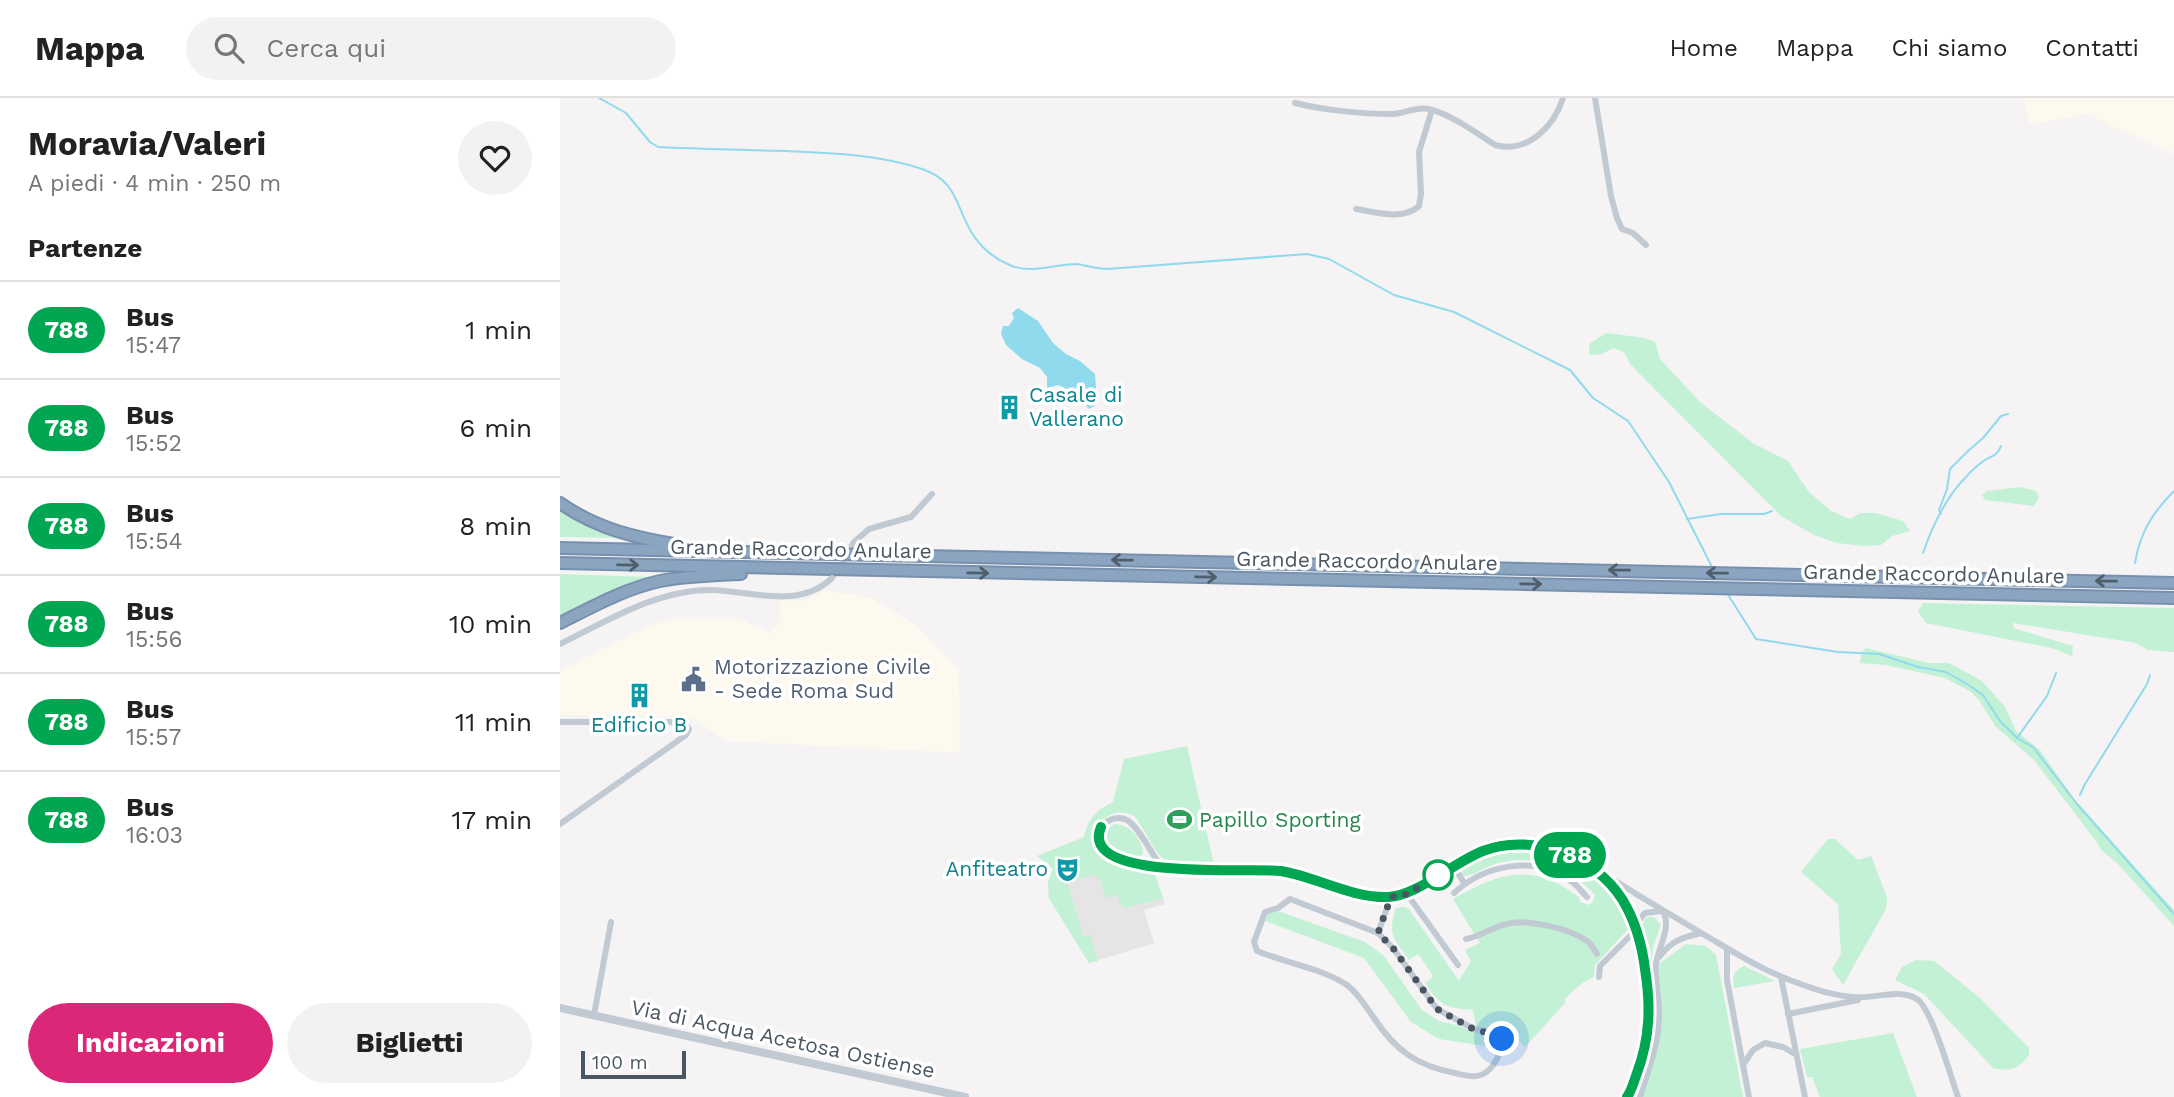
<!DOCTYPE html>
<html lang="it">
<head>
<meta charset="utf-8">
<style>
  :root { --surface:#fff; --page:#f2f2f2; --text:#222; --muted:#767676; --line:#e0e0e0; --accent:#db2777 }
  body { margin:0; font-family:"Work Sans",sans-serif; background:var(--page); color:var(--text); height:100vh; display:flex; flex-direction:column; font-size:26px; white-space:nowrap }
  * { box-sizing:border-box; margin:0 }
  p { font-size:23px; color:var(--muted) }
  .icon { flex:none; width:38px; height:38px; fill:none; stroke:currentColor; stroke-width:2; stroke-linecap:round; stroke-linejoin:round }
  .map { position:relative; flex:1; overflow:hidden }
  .sheet { display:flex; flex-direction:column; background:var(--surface); width:560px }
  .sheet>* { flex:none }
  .badge { padding:0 14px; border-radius:23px; font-size:24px; line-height:46px }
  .scale { position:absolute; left:21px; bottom:18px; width:105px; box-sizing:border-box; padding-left:7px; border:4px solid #4a5661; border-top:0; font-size:19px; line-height:24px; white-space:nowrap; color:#4a5661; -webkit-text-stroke:5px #fff; paint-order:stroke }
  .you { position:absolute; width:35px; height:35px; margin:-18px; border:5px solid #fff; border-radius:50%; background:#1a73e8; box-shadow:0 0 0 10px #1a73e833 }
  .map>.badge { position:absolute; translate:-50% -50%; box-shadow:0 0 0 4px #fff }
  h2 { padding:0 28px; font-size:26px; line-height:63px }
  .round { display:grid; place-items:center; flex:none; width:74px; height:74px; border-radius:37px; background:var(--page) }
  .summary { display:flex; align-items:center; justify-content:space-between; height:119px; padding:0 28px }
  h1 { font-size:33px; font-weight:700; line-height:52px }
  .cta { display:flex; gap:14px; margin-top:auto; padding:14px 28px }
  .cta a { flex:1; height:80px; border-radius:42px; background:var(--accent); color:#fff; font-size:28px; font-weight:700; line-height:80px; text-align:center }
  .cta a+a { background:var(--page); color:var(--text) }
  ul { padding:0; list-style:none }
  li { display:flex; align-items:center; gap:21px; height:98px; padding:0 28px; border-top:2px solid var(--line) }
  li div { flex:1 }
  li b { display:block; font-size:26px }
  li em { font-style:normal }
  li .badge { min-width:77px; font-weight:700; text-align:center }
  header { display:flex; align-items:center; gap:42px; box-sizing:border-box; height:98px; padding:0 35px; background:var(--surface); border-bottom:2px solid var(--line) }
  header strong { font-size:33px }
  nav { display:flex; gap:38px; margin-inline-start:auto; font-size:24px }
  .search { width:490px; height:63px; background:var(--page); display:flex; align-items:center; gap:18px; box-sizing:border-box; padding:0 24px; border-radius:38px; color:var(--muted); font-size:26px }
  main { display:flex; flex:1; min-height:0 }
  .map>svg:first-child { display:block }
  .commercial { fill:#fdf9ef }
  .education { fill:#e6e4e5 }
  .green { fill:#c3f1d5 }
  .water { fill:#90daee }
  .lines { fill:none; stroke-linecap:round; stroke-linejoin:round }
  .stream { stroke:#90daee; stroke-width:2 }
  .minor-tunnel { stroke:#caccce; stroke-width:6; stroke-dasharray:6 3; stroke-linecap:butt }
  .motorway-casing { stroke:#7690ad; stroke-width:14 }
  .minor { stroke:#c1cad2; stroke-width:6 }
  .tertiary { stroke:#c1cad2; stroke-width:8 }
  .motorway { stroke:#8ba5c1; stroke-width:10 }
  .oneway { stroke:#505e6b }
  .line-casing { stroke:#fff; stroke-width:16 }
  .line { stroke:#00a651; stroke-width:10 }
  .walk { stroke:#4a5661; stroke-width:7; stroke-dasharray:0 12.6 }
  .stop-dot { fill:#fff; stroke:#00a651; stroke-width:3.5 }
  .labels { text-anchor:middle; stroke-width:7; stroke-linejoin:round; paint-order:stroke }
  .culture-label { font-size:21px; fill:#0d838f; stroke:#fff; text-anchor:start }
  .street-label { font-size:21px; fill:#4a5661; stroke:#fff }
  .service-label { font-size:21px; fill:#4e5e75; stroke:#fff; text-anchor:start }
  .leisure-label { font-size:21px; fill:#27864d; stroke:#fff; text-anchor:start }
</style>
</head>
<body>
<header>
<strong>Mappa</strong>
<div class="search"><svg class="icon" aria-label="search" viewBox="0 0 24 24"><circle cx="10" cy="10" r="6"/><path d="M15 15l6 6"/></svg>Cerca qui</div>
<nav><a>Home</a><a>Mappa</a><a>Chi siamo</a><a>Contatti</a></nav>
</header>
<main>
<section class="sheet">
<div class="summary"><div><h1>Moravia/Valeri</h1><p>A piedi · 4 min · 250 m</p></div><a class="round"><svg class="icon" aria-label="heart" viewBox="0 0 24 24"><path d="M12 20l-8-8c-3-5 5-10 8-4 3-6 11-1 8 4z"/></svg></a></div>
<h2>Partenze</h2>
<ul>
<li><span class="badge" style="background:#00a651;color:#fff">788</span><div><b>Bus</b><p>15:47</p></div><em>1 min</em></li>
<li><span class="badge" style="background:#00a651;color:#fff">788</span><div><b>Bus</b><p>15:52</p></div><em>6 min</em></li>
<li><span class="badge" style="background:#00a651;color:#fff">788</span><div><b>Bus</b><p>15:54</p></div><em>8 min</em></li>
<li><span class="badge" style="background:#00a651;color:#fff">788</span><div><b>Bus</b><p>15:56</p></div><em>10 min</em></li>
<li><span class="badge" style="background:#00a651;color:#fff">788</span><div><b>Bus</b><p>15:57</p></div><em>11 min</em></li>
<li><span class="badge" style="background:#00a651;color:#fff">788</span><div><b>Bus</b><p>16:03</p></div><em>17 min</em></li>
</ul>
<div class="cta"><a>Indicazioni</a><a>Biglietti</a></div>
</section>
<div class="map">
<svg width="1614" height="999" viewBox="0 0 1614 999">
  <rect width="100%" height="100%" fill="#f5f3f3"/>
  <g class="commercial">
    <path d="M1464 0H1614V56L1527 16 1470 27Z"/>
    <path d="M265 492 311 500 353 525 399 572 400 655 167 643 130 619 0 617V573L88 528 115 521H181L210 535 221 521 220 502 245 503Z"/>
  </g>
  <path class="education" d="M526 756 595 777 605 806 584 812 594 845 529 865 489 800 488 789 494 770Z"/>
  <g class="green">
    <path d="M1046 235 1085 240 1095 244 1100 261 1141 305 1193 345 1228 363 1249 394 1271 413 1290 421 1300 415H1316L1343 423 1350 433 1332 438 1321 447 1304 448 1277 445 1254 437 1221 418 1070 266 1064 254 1053 250 1042 256 1030 257 1029 246Z"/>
    <path d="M1460 389 1476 393 1479 399 1474 408 1425 402 1422 397 1427 393Z"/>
    <path d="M0 410 63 440 0 439Z"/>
    <path d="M0 476 92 479 64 489 0 521Z"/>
    <path d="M1363 505 1614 510V554L1588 552 1576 545 1453 525V530L1513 548 1512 558 1492 550 1366 525 1358 513Z"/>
    <path d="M1306 550 1369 565H1389L1422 583 1445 609 1456 633 1480 652 1515 702 1614 812V828L1557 765 1541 752 1536 743 1474 662 1435 628 1419 602 1411 594 1385 580 1326 567 1300 565 1302 554Z"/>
    <path d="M627 648 654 767C639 767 617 771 604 761 592 752 585 730 574 718 541 702 521 746 548 763 561 771 580 773 595 777L603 800 566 810 560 806 557 797 546 800 540 782 534 777 507 784 523 838 530 837 538 863 529 865 489 800 488 784 493 771 477 758 524 739C527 722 537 711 553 704L564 661Z"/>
    <path d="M555 726C570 726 583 743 583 756 570 769 523 743 555 726Z"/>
    <path d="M1268 741H1275L1298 762 1311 758 1327 799 1326 811 1283 887 1272 871 1281 856 1278 806 1241 774Z"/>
    <path d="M958 751C971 753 985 753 997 757 1033 769 1052 798 1070 829L1035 867 1034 879C1021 884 1014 892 1004 902L1006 904 965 949 952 936 916 929 913 912C886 910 880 908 865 885L872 880V876L858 856 849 862C834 840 827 837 836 810L844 809 849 811 899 883 911 863 905 852 920 845 893 801C941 774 971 764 1019 799L1020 804 1029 807 1033 803 1035 797C1010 768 967 753 930 768 921 771 914 778 904 778L902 775 904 769 930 756Z"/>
    <path d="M718 813 805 844 824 858 862 912 879 923 900 928 910 933 933 937 931 949 879 941 851 924 804 860 705 823 708 815Z"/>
    <path d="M1088 819H1094L1101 827 1093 849 1091 872 1081 830 1084 822Z"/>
    <path d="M1126 846 1146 848 1156 857 1183 999H1082L1095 951 1100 865Z"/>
    <path d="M1356 862 1374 863 1420 900 1469 950V957C1459 971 1450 974 1433 970L1364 896 1335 882 1342 869Z"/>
    <path d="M1184 868 1215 883 1174 890C1172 878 1173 874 1184 868Z"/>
    <path d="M1333 935 1357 999H1260L1252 979H1247L1240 951Z"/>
  </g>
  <path class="water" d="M458 210 478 223 493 245 506 256 520 263 535 276 537 304 533 309 528 311 520 292 510 293 499 287 487 290V279L480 270 462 261 446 247 441 236 443 228H449L454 220 452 215Z"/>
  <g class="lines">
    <g class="stream">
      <path d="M39 0 66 15 90 44 98 49C141 51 183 52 226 53 271 55 318 56 362 71 398 83 395 108 412 135 421 150 436 162 452 168 473 176 495 166 516 166 526 167 536 171 547 171L747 156 769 161 834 197 894 214 1010 272 1033 300 1068 323 1109 384 1152 469"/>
      <path d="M1381 416 1379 412 1387 391 1390 371 1408 353 1423 340 1441 318 1448 316"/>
      <path d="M1127 421 1161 416H1204L1212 413"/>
      <path d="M1363 455C1372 429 1386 399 1406 379 1410 374 1417 368 1422 364 1430 358 1437 359 1441 348"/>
      <path d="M1575 465C1580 435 1592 415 1614 393"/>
      <path d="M1167 495 1196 541 1278 554 1319 556 1358 569 1386 574 1407 586 1423 597 1440 623 1457 640 1473 649 1517 706 1614 816"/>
      <path d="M1457 640 1487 598 1496 575"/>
      <path d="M1520 697 1525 686 1587 586 1590 577"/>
    </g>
    <path class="minor-tunnel" d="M272 480 294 444"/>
    <defs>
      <g id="motorway">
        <path d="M0 405C37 431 76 440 120 447"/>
        <path d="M0 450 1614 485"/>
        <path d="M0 465 1614 500"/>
        <path d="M0 525C32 509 64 491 100 483 126 478 154 477 181 476"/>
      </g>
    </defs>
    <use href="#motorway" class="motorway-casing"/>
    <g class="minor">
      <path d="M1035 0 1051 98 1057 120 1062 131 1073 135 1086 147"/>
      <path d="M735 5C763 12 802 16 832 16 845 16 855 8 869 11 892 17 915 34 935 47 968 56 994 28 1003 0"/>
      <path d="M796 111C816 114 843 123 859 108L861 96 859 54 872 12"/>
      <path d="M294 444 309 431 351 419 372 396"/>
      <path d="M0 546C47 523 98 491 152 492 193 493 238 512 272 480"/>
      <path d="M0 624H110L125 626 129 631 126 637 0 726"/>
      <path d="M894 768 904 785"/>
      <path d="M601 769C593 757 578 728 567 722 548 713 530 736 542 752 555 768 629 774 650 773 677 772 704 769 730 775 763 782 798 803 832 799 850 797 865 785 880 776 935 743 959 739 1020 761 1061 787 1102 812 1143 836 1174 854 1203 873 1238 885 1256 892 1275 898 1294 899 1315 901 1339 890 1357 901 1372 911 1391 980 1398 999"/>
      <path d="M1039 776C1046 783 1055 791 1061 800 1065 805 1068 813 1071 820 1092 867 1096 926 1078 974 1074 983 1072 991 1067 999"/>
      <path d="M894 795C924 767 976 756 1011 783 1017 787 1022 794 1027 799"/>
      <path d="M847 796 898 867"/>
      <path d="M730 801 818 835 833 850 877 911 914 931 941 937C943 949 938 962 930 971 919 982 908 978 895 975 857 968 835 952 814 920 806 909 798 895 787 887 761 870 726 865 697 853L694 844 705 814 718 810Z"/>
      <path d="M818 835 831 799"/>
      <path d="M906 841C922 838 935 827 952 825 972 822 1010 831 1027 843 1031 845 1034 852 1037 856"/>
      <path d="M1167 851V882L1189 999"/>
      <path d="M1099 859C1112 843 1120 840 1141 835"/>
      <path d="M1039 879 1040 868 1076 832 1079 822 1085 815 1101 813"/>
      <path d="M1221 879 1245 999"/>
      <path d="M1228 916 1298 902"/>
      <path d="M34 917 51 824"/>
      <path d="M1183 967 1193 952 1205 945 1223 949 1235 956"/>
      <path d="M1080 999C1088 973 1098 948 1099 921 1100 903 1095 885 1096 867 1098 849 1111 832 1104 815"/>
    </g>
    <path class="tertiary" d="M0 910 405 999"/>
    <use href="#motorway" class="motorway"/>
  </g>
  <defs><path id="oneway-shaft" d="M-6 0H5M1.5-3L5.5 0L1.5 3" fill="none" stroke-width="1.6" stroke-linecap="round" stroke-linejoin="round" transform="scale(1.75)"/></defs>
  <g class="oneway">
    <use href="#oneway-shaft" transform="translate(562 462) rotate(-179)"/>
    <use href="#oneway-shaft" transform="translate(68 467) rotate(1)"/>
    <use href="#oneway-shaft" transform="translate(1059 472) rotate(-179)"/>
    <use href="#oneway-shaft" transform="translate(418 475) rotate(1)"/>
    <use href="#oneway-shaft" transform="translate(1157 475) rotate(-179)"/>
    <use href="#oneway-shaft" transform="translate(646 479) rotate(1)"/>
    <use href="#oneway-shaft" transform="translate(1546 483) rotate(-179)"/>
    <use href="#oneway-shaft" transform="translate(971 486) rotate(1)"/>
  </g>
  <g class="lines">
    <defs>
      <path id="line" d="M541 729C517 785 694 769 721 773 757 779 791 800 828 799 857 798 894 764 923 753 971 734 1035 758 1062 801 1075 822 1082 847 1085 871 1091 908 1090 940 1077 975 1074 983 1072 992 1067 999"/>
    </defs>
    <use href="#line" class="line-casing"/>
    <use href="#line" class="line"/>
    <path class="walk" d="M878 777 847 796 831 799 818 835 833 850 877 911 915 932 941 937 942 941"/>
  </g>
  <defs>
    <symbol id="building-bare" viewBox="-9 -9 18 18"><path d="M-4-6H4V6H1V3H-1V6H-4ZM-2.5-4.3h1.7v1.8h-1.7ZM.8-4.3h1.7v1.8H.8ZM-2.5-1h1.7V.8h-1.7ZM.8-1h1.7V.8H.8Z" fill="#0f9aa8" stroke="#fff" stroke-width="2.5" paint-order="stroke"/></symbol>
    <symbol id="civic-bare" viewBox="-9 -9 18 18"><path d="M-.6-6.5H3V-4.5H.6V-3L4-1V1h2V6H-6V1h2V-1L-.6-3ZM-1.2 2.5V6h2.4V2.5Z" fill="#5c6f8a" stroke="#fff" stroke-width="2.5" paint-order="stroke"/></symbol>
    <symbol id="stadium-bare" viewBox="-9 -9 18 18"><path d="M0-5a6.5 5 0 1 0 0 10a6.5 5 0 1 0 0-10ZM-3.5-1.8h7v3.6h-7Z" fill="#2e9e5b" stroke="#fff" stroke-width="2.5" paint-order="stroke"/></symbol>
    <symbol id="theatre-bare" viewBox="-9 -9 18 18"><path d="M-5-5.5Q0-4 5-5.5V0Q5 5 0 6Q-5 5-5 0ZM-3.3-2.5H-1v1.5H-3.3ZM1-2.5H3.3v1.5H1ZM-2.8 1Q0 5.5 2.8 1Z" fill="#0f9aa8" stroke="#fff" stroke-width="2.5" paint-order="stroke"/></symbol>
  </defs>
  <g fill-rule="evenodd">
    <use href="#building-bare" x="432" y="292" width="35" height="35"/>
    <use href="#civic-bare" x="116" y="564" width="35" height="35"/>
    <use href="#building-bare" x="62" y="580" width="35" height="35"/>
    <use href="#stadium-bare" x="602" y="704" width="35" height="35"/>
    <use href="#theatre-bare" x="490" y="754" width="35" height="35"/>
  </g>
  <circle class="stop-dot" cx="878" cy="777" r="14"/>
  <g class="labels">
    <g class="culture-label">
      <text x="469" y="304">Casale di<tspan x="469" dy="24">Vallerano</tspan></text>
      <text x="79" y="634" text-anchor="middle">Edificio B</text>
      <text x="488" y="778" text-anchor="end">Anfiteatro</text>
    </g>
    <g class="street-label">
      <text transform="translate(241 451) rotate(1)" y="7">Grande Raccordo Anulare</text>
      <text transform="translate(807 463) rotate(1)" y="7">Grande Raccordo Anulare</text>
      <text transform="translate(1374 476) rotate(1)" y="7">Grande Raccordo Anulare</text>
      <text transform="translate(223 941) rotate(12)" y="7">Via di Acqua Acetosa Ostiense</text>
    </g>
    <g class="service-label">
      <text x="154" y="576">Motorizzazione Civile<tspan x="154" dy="24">- Sede Roma Sud</tspan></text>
    </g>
    <g class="leisure-label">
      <text x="639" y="729">Papillo Sporting</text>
    </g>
  </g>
</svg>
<div class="scale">100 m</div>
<div class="you" style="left:942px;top:941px"></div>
<b class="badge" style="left:1010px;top:757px;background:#00a651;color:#fff">788</b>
</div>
</main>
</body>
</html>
